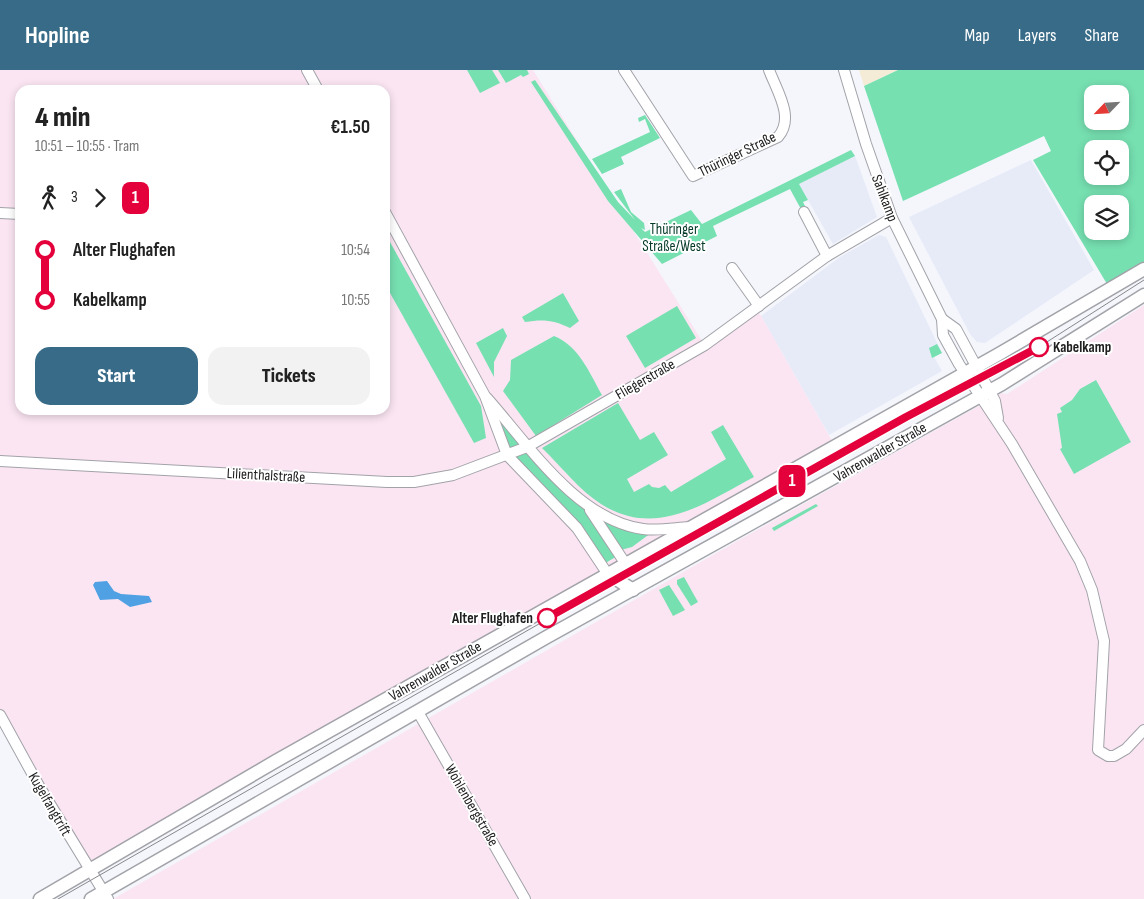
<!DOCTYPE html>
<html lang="en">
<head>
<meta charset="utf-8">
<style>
  :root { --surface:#fff; --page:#f2f2f2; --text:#222; --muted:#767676; --accent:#376b88 }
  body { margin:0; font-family:"Sofia Sans Condensed",sans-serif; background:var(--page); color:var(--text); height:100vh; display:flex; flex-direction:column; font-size:19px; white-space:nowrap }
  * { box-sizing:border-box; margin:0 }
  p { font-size:16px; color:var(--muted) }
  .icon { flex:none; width:28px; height:28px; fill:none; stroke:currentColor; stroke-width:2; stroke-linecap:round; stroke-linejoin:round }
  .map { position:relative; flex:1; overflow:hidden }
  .panel { position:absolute; left:15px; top:15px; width:375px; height:330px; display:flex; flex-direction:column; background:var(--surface); border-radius:15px; box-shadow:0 2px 8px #0003 }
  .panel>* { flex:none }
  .badge { padding:0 10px; border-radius:8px; font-size:18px; line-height:32px }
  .needle { width:32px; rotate:245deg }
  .fabs { position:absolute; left:1084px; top:15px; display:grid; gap:10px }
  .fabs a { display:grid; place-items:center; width:45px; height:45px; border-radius:10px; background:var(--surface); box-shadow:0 2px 8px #0003; font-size:25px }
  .map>.badge { position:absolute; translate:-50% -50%; box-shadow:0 0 0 2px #fff }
  .legs { display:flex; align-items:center; gap:8px; height:55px; padding:0 20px; font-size:16px }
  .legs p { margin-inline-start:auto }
  .overview { display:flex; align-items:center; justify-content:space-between; height:85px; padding:0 20px }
  h1 { font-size:28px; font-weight:800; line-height:38px }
  .primary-button { display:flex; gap:10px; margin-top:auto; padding:10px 20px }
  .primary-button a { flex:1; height:58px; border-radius:15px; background:var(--accent); color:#fff; font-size:20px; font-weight:800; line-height:58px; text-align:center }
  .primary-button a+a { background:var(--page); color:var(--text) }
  ul { padding:0 20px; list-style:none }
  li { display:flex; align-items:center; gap:18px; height:50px; font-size:19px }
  li i { display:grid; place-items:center; width:8px; height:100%; margin:0 6px; background:currentColor }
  li i::after { content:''; width:12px; height:12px; margin:-6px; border:4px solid; border-radius:50%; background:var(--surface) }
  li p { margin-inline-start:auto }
  li:first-child i { background:linear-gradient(#0000 50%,currentColor 0) }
  li:last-child i { background:linear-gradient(currentColor 50%,#0000 0) }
  header { display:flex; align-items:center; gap:30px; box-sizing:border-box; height:70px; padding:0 25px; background:var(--accent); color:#fff }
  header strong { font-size:24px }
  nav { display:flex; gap:28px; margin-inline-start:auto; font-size:18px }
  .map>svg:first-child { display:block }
  .built { fill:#e7ebf8 }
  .industrial { fill:#fbe5f3; fill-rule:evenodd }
  .education { fill:#f4ecd6 }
  .green { fill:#76e0b1; fill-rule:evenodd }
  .water { fill:#50a1e4 }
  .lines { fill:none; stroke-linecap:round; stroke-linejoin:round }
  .minor-casing { stroke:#a2a3a9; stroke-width:12 }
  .major-casing { stroke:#a2a3a9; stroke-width:15 }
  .minor { stroke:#fff; stroke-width:10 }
  .major { stroke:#fff; stroke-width:12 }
  .tram { stroke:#86878b; stroke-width:1 }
  .line-1-casing { stroke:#fff; stroke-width:11 }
  .line-1 { stroke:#e4003a; stroke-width:8 }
  .stop-1-dot { fill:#fff; stroke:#e4003a; stroke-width:2.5 }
  .labels { text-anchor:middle; stroke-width:4; stroke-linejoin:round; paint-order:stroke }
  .street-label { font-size:15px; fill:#202022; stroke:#fff }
  .park-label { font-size:15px; fill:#043926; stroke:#fff }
  .stop-label { font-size:15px; font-weight:bold; fill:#202022; stroke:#fff; text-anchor:start }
</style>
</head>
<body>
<header>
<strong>Hopline</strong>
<nav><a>Map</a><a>Layers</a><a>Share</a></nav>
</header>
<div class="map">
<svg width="1144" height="829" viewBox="0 0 1144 829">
  <rect width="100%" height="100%" fill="#f4f6fc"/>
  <g class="built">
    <path d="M855 86 877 147 833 174 799 114Z"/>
    <path d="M1031 90 1094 200 985 273 977 272 970 264 909 147Z"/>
    <path d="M879 165 886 167 942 283 934 287 942 301 829 365 761 246 840 187Z"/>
  </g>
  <g class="industrial">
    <path d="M0 0H533L704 274 756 237 835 376 89 800 0 645ZM20 20H385V340H20Z"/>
    <path d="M1144 235V829H113L739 470 1002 323 1007 324Z"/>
  </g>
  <path class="education" d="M859 0H898L864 16Z"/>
  <g class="green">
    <path d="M467 0H492L500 13 480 23Z"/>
    <path d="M498 0H527L529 4 523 7 521 5 506 13Z"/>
    <path d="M898 0H1144V199L1110 219 1033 90 1051 81 1044 66 903 131 864 16ZM1092 24H1120V51H1092ZM1092 79H1120V106H1092ZM1092 134H1120V161H1092Z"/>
    <path d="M535 10 618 132 635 150 614 122 621 119 631 142 644 153 645 160 641 158 645 162 691 140 702 154 851 80 855 86 799 114 808 130 803 132 806 138 802 141 790 119 713 156 717 166 662 194 608 131 531 12Z"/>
    <path d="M645 45 660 68 621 87 624 94 602 104 592 89 650 62 645 49 639 52 638 48Z"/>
    <path d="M385 163 481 336 486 368 474 373 385 214Z"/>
    <path d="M563 223 579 251 570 258C554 250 543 249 525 252L522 247Z"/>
    <path d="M677 236 696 268 645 298 626 266Z"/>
    <path d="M503 258 507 266 494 292V307L476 273Z"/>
    <path d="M554 266C579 276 589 302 602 325L536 366 503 321 510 310 511 290Z"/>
    <path d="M937 274 942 283 932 288 929 278Z"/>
    <path d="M1096 310 1131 372 1074 404 1060 379 1062 378 1057 344 1062 342 1060 338 1072 330 1080 319Z"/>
    <path d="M618 333 640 370 654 362 668 385 627 409 634 422 649 414 652 417 659 418 665 415 671 422 726 389 711 362 723 355 754 407C705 433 656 469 601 434 579 420 561 396 542 378Z"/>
    <path d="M499 341 588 437 655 460 632 477 617 481 619 485 602 495 520 400 497 364Z"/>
    <path d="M816 434 818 436 774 461 772 458Z"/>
    <path d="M684 507 698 532 691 536 677 514V510Z"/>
    <path d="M669 515 685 540 673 546 659 520Z"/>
  </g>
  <path class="water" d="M107 511 114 521 121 524 149 526 152 532 130 537 118 529 100 530 93 515 95 512Z"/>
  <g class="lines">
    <defs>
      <g id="minor">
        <path d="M307 0 318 20"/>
        <path d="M624 0 693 106 778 67C795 48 777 21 769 0"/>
        <path d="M844 0 866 74 892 148 942 249 943 265 959 294 1012 374 1080 491 1092 520 1104 571 1098 680 1108 686H1114L1126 679 1144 660"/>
        <path d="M385 142 485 326 507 385 577 458 607 503"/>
        <path d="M804 142 827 186"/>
        <path d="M0 143 20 144"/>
        <path d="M732 198 759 236"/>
        <path d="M942 249 956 259 995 331 998 348"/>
        <path d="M487 328C528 374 577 450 643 459 658 461 674 458 689 457"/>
        <path d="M0 391 387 412H414L453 405 527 377 705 275 827 186 892 148"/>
        <path d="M590 440 625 493"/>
        <path d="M418 642 525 829"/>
        <path d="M0 645 39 716 108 829"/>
      </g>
      <g id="major">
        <path d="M607 503 633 520"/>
        <path d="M40 829 276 691 999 284 1144 199"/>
        <path d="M91 829 545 568 1002 314 1144 225"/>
      </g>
    </defs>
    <use href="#minor" class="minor-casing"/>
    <use href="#major" class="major-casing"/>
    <use href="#minor" class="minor"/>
    <use href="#major" class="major"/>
    <path class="tram" d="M58 829 628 503 906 347 1039 277 1144 210"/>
  </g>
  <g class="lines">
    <defs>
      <path id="line-1" d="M547 548 906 347 1039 277"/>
    </defs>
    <use href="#line-1" class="line-1-casing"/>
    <use href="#line-1" class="line-1"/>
  </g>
  <g class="stop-1-dot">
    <circle cx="1039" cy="277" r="9"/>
    <circle cx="547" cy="548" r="9"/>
  </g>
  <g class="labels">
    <g class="street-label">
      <text transform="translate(737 84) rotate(-26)" y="5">Thüringer Straße</text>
      <text transform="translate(885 128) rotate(69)" y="5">Sahlkamp</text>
      <text transform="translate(645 309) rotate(-30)" y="5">Fliegerstraße</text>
      <text transform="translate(880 382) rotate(-30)" y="5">Vahrenwalder Straße</text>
      <text transform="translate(266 405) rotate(3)" y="5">Lilienthalstraße</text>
      <text transform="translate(435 601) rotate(-30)" y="5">Vahrenwalder Straße</text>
      <text transform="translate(50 734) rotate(60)" y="5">Kugelfangtrift</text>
      <text transform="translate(472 735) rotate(60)" y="5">Wohlenbergstraße</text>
    </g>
    <g class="park-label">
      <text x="674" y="164">Thüringer<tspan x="674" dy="17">Straße/West</tspan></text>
    </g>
    <g class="stop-label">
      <text x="1053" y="282">Kabelkamp</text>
      <text x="533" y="553" text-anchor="end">Alter Flughafen</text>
    </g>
  </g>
</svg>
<div class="fabs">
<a><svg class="needle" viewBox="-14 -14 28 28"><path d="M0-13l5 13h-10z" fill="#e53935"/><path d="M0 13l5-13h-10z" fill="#767676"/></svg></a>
<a><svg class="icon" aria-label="locate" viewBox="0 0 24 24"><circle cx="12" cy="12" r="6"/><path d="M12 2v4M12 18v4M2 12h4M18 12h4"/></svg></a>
<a><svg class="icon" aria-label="layers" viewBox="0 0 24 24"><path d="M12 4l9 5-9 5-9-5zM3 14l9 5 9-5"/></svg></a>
</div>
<b class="badge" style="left:792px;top:411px;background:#e4003a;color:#fff">1</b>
<section class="panel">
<div class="overview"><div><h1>4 min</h1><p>10:51 – 10:55 · Tram</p></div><b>€1.50</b></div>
<div class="legs"><svg class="icon" aria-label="walk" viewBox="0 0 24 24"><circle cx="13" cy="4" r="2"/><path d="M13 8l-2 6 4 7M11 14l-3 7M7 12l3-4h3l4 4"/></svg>3<svg class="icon" aria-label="forward" viewBox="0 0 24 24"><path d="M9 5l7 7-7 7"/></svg><b class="badge" style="background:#e4003a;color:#fff">1</b></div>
<ul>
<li><i style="color:#e4003a"></i><b>Alter Flughafen</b><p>10:54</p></li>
<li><i style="color:#e4003a"></i><b>Kabelkamp</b><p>10:55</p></li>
</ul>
<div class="primary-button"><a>Start</a><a>Tickets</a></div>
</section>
</div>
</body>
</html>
